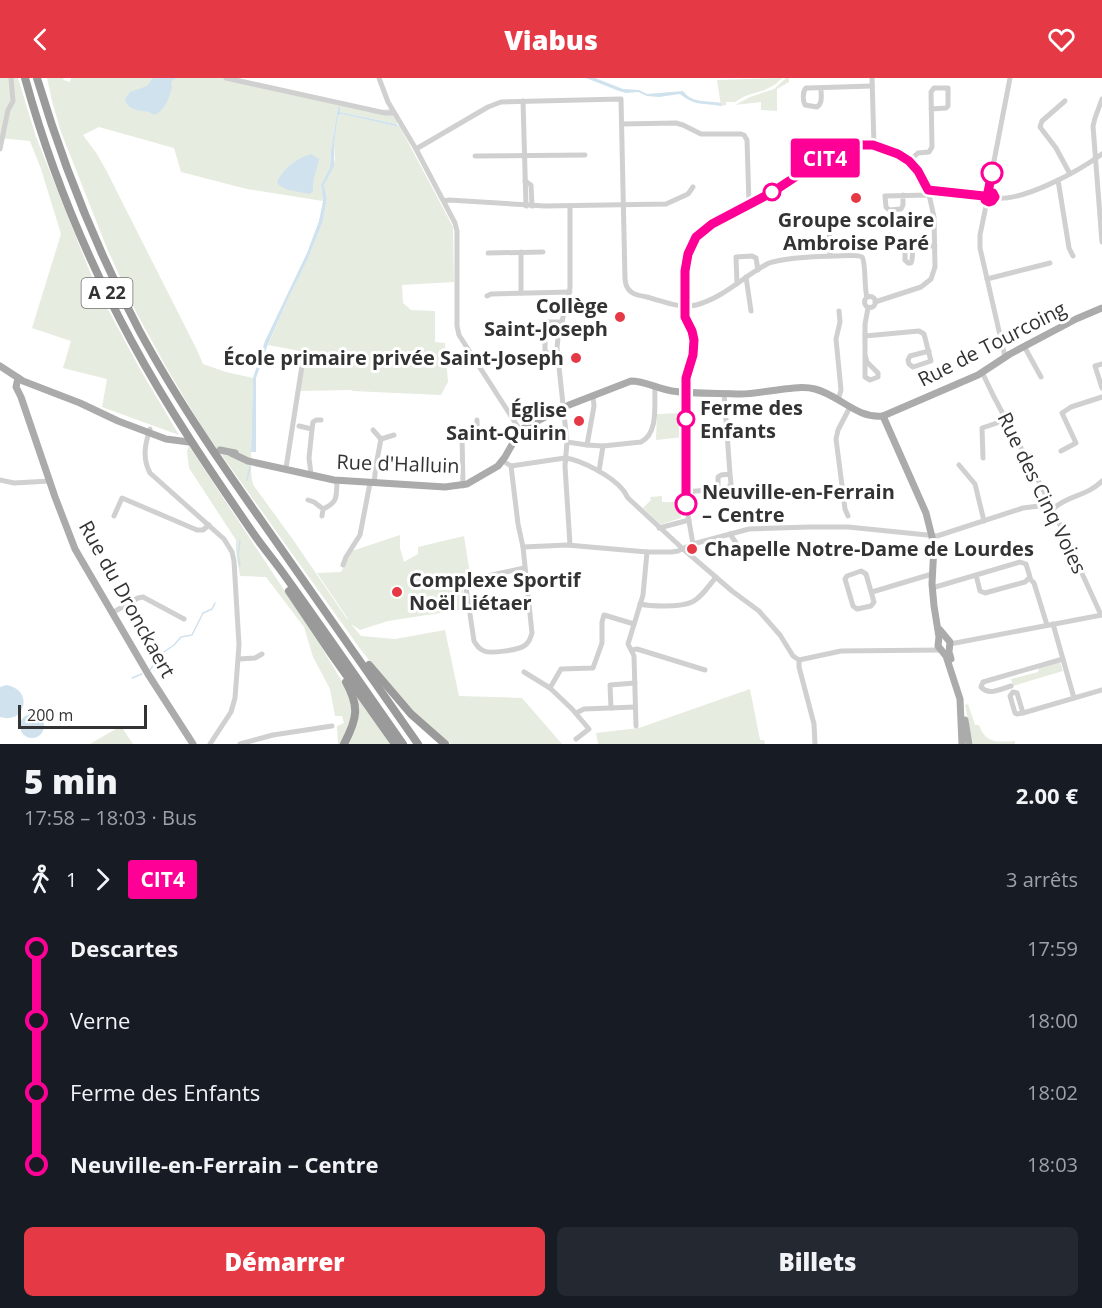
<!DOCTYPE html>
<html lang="fr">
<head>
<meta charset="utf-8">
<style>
  :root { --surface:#171b24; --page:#242831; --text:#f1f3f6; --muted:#9ea1a6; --accent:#e63946 }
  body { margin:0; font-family:"Open Sans",sans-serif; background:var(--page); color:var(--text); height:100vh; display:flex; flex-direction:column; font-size:22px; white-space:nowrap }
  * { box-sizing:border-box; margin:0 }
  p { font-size:20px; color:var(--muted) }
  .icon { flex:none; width:33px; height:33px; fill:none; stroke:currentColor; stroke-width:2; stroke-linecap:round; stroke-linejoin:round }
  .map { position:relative; height:666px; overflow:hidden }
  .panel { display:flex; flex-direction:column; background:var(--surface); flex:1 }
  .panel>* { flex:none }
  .badge { padding:0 12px; border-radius:4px; font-size:21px; line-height:39px }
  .scale { position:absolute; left:18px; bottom:15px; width:129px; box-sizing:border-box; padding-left:6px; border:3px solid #333; border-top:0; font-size:16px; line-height:21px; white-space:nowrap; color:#333; -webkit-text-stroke:4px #fff; paint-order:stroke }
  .map>.badge { position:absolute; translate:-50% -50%; box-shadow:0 0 0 3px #fff }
  .legs { display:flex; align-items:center; gap:9px; height:66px; padding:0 24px; font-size:20px }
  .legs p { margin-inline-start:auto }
  .headline { display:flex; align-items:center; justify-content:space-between; height:102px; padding:0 24px }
  h1 { font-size:33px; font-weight:800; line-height:45px }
  .action { display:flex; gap:12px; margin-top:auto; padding:12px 24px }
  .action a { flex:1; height:69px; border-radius:9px; background:var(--accent); color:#fff; font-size:24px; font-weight:800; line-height:69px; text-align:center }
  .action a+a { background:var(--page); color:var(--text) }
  ul { padding:0 24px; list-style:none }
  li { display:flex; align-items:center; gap:21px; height:72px; font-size:22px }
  li i { display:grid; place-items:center; width:9px; height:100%; margin:0 8px; background:currentColor }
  li i::after { content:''; width:15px; height:15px; margin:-8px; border:4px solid; border-radius:50%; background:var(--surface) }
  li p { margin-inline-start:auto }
  li:first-child i { background:linear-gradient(#0000 50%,currentColor 0) }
  li:last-child i { background:linear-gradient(currentColor 50%,#0000 0) }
  header { display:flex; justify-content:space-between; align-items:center; height:78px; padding:0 24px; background:var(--accent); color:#fff; font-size:27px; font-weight:800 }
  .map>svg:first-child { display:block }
  .green { fill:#e6ecdf }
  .water { fill:#cfe2ee }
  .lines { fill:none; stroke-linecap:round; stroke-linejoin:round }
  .stream { stroke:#cfe2ee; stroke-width:1.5 }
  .minor { stroke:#d0d0d0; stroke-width:5 }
  .major { stroke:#ababab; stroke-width:7 }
  .highway { stroke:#9a9a9a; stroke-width:8 }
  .line-1-casing { stroke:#fff; stroke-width:14 }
  .line-1 { stroke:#ff0096; stroke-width:9 }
  .stop-1-dot { fill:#fff; stroke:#ff0096; stroke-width:3 }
  .poi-dot { fill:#e63946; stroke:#fff; stroke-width:2 }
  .labels { text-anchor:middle; stroke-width:6; stroke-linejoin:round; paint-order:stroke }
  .shield { fill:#fff; stroke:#707070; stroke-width:1.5 }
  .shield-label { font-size:18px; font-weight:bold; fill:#333 }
  .poi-label { font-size:20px; font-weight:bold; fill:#333; stroke:#fff; text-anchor:end }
  .street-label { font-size:20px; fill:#333; stroke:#fff }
  .stop-label { font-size:20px; font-weight:bold; fill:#333; stroke:#fff; text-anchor:start }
</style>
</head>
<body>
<header><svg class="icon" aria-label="back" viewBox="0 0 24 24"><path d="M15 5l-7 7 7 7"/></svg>Viabus<svg class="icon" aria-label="heart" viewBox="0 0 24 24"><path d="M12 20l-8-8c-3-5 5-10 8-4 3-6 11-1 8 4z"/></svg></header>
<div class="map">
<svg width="1102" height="666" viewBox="0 0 1102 666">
  <rect width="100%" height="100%" fill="#fff"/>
  <g class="green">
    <path d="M0 0H18L36 59 96 209 141 293 179 357 102 329 107 301 63 290 71 263 32 250 61 156 41 91 30 63 0 60Z"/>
    <path d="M47 0H64L63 2 70 4 71 0H238L380 32 390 31 398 45 396 46 340 34 338 29 331 72 330 89 321 107 323 123 247 111 181 94 174 70 99 49 83 57 97 76 106 92 197 272 203 286 226 294 253 300 251 374C252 385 249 397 254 408L294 463 347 541H348L317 495 341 494 352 473 400 457V470L404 484 418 476V469L464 458 470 496 461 498 466 531 388 543 360 552 351 546 361 558 395 561 445 552 459 618 522 620 562 666H451L423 643 387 605 361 572 203 351 166 289 135 232 106 168 61 54 52 23Z"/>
    <path d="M782 0 776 6 765 12 745 18 735 24H726V27L721 28 717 2Z"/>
    <path d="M786 0H789V4L777 11V33L761 32V24L735 27 750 19 774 11Z"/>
    <path d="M341 36 400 49 453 149 454 204 402 207 403 225 411 232 435 233V264L445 265 448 304 441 317 352 313V312L298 313 305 274 268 267 288 221 307 183 323 143 327 120 324 107 335 82 334 67 338 38Z"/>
    <path d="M683 335V359L656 362 657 336Z"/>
    <path d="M189 368 319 565 350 617 353 633 341 666H338L337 648 344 645 342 638H335L330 611 313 579 304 549 266 499 240 498C238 485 235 474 236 462L189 390 187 373Z"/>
    <path d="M662 418V424H679L681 440 662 446H660L643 430 651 422 650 419Z"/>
    <path d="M1060 584 1063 593 1013 608 1011 601 1038 594 1039 590Z"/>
    <path d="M750 611 760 662H764L765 666H598L596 655 639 650Z"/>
    <path d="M358 618 392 666H347L356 619Z"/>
    <path d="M968 626 975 647H979C986 666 997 664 1015 663V666H973L965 627Z"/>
    <path d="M121 648 133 666H90Z"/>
  </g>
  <g class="water">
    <path d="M153 0H177L172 2 171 6 172 9C170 17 166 30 158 35 154 38 153 36 149 34 139 32 128 33 125 21L130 14 147 8Z"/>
    <path d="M586 0H595L623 11 639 12 647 16 683 13C693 26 706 22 721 25V28C704 25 694 28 680 16L659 19 647 18 638 14 626 15 619 13Z"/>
    <path d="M338 29H340V34L396 46 400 49 341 36 338 38 334 67V88L324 107 327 120 323 143 307 183 288 221 268 266 256 300V374H251L253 300 265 263 307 175 319 143 323 123 321 107 330 89 331 72Z"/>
    <path d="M311 76 319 81C317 93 312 101 313 113L310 116C298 113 285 114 277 105L278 102C286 88 296 81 311 76Z"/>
    <path d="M6 607C34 611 26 647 0 639V609Z"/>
    <circle cx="32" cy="648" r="12"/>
  </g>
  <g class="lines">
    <g class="stream">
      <path d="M247 402 250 389"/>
      <path d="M240 462 238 477 240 488"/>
      <path d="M150 592 161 576 174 567 181 559 192 557 203 535 212 531 215 525"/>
      <path d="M132 600 142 596"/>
    </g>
    <g class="minor">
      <path d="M226 0 385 35H394"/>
      <path d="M379 0 388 24 416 71 455 145 457 153V248L459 257 520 352"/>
      <path d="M872 0 874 67"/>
      <path d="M821 10C821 17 823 25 817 29L805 27C803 23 802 14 806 10H808L872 8"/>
      <path d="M1102 21 1095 40 1093 48 1102 164"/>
      <path d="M523 23 526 128"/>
      <path d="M1065 23 1042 43 1040 49 1056 70 1070 96"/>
      <path d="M622 46 676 45 683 47 701 56H741L744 57 747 62 749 126"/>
      <path d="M0 71 8 32 13 23 11 0"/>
      <path d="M416 71 488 29 501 24 621 21 625 201C626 215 635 217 647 219 662 223 681 231 696 227 723 220 743 199 767 186 779 180 821 178 835 178 841 178 858 176 862 179 866 183 864 211 867 219"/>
      <path d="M475 78 585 77"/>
      <path d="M909 83 918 75 929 74 932 69 931 14 934 10H948V28L946 30 931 31"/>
      <path d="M1058 102 1069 170 1073 178"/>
      <path d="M525 103 531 107 532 128"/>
      <path d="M928 112 984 118"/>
      <path d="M988 114 1010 0"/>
      <path d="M903 117V127L901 131 889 132 886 129 885 118 930 117"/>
      <path d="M994 120C1023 124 1079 93 1102 76"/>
      <path d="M444 123 449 122 545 128 666 126 688 116 693 109"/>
      <path d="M987 123 980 157V170L1005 279"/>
      <path d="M570 128V210L558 260 557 270 567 364 587 367 594 328 593 318"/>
      <path d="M801 146 811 141H829L830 178"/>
      <path d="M913 169 912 182 911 185H908L905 182V169L935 168"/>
      <path d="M521 174V215"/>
      <path d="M488 175 543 174"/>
      <path d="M746 199 751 233"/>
      <path d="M987 201 1050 185"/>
      <path d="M737 206 736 179 752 178 756 180 758 192"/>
      <path d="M487 218 491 216 570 214"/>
      <circle cx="870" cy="224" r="5.5"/>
      <path d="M865 258 919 253 924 256 931 283 913 289 909 286 908 282 910 278 929 273"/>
      <path d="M1024 268 1041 299"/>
      <path d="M558 276H549L545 273V248L548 244H562"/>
      <path d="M865 277 867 284 878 295V299L870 302 865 299V246L868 230"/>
      <path d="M1102 286 1095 288 1102 310"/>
      <path d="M982 294 993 317 1049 423 1101 537"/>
      <path d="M724 315 730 396 731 406 728 410 718 411V399L721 397 730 396"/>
      <path d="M838 322 841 312 836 261 840 244 839 233"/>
      <path d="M299 348 312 351 309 380 311 396"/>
      <path d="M150 351C145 366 142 380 150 395L224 461 232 474 234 483 239 567 235 620 231 634 210 666"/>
      <path d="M312 351 313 344 316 342H321"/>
      <path d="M373 352 381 361 394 357"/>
      <path d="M462 357 463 408"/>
      <path d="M457 358 477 357V342"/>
      <path d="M567 364 565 388 570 467"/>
      <path d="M587 367 603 368 641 364C659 355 654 326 655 309"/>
      <path d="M1061 373 1076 365 1062 335 1071 329 1102 319"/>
      <path d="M983 380 982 350 1006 342"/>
      <path d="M503 383 511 388 565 380C582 382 613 399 623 412 625 414 626 417 628 420L682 470 732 513 759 533 780 557 793 578 799 582V589L814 646 815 666"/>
      <path d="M959 387 975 406 984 443"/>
      <path d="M511 388 518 446 523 469 532 555C530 561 529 565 524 568 517 572 491 576 484 573 479 571 477 568 474 563L465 503 524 490"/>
      <path d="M286 390 304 275"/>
      <path d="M599 393 603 368"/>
      <path d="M0 402 14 405 50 403"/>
      <path d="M374 405 376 387 381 361"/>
      <path d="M686 414 718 411"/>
      <path d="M308 422 314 424 323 431 322 438"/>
      <path d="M323 431C339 424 336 418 337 402"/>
      <path d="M1053 431C1067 417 1086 419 1102 403"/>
      <path d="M114 438 122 420 197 452H203L209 447"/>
      <path d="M848 438 845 431 836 361 838 352 850 329"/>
      <path d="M659 450 689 442"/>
      <path d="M730 456 747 481"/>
      <path d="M693 466 686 426V336L687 298 693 277 694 262 692 253 685 239V193L688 176 696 159 712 146 771 115 839 71 854 67 864 66 887 71 901 78 913 87 922 99 928 112 934 139 935 189 931 201 921 209 875 224"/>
      <path d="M523 469 567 467 647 474H672L678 473 693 466 749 451 809 449H848L937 458 1023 430 1047 427 1053 430"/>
      <path d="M343 487 346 479 360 457 370 405"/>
      <path d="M861 493 866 496 874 524 871 528 857 531 853 528 845 501 847 498Z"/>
      <path d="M1030 501 1034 505 1047 547"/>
      <path d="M932 510 1020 484 1026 486 1030 499 1025 504 985 515 980 513 976 497"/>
      <path d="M872 514 932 496"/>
      <path d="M640 526C648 528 656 528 664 528 696 528 697 523 716 499"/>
      <path d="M112 535 138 520 143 519 184 541"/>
      <path d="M1053 546 1074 620"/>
      <path d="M950 566 1102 537"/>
      <path d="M632 572 637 571 705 592"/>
      <path d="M239 581 255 580 262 576"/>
      <path d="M799 582 841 573 941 572"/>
      <path d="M524 594 550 610 572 631 589 651 576 661"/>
      <path d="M1011 608C1001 611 989 618 981 609L983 604 1063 581"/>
      <path d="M550 610 561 591 593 590 602 565V544L604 537 634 546"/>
      <path d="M611 630 610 607 635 605"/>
      <path d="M576 635 584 631 635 629"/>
      <path d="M1023 635 1017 615 1013 614 1010 618 1015 635 1017 636 1023 635 1102 612"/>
      <path d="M636 648 634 578 628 566 643 517 647 474"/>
      <path d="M240 666 273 657 332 648"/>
    </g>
    <g class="major">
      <path d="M0 288 23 303 80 325 118 343 166 361 189 364"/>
      <path d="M18 300 16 309 21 319 55 419 75 471 148 596 193 666"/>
      <path d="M883 338 926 435 934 467 932 506 934 528 939 559 938 568 946 578 960 621 962 666"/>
      <path d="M220 372 235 375"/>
      <path d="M231 375 248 383 334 402 445 409 467 406 498 388 505 379 518 356 522 351 569 327 631 303C645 303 658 311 672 313 694 316 718 315 741 316 762 316 796 306 815 311 839 317 857 341 883 338L978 297 1010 276 1076 241 1102 230"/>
      <path d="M940 552 950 564 949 574 951 581"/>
      <path d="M965 642 969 666"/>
    </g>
    <g class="highway">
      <path d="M25 0C50 91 87 181 132 264 167 329 209 391 251 452 261 467 273 481 283 495 324 552 363 609 403 666"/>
      <path d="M37 0C63 87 97 172 139 252 179 326 227 394 275 462 322 530 370 598 418 666"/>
      <path d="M289 513 332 577 395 666"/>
      <path d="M369 587 411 636 445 666"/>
      <path d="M344 666C357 641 360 629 346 604"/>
    </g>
  </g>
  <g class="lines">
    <defs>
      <path id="line-1" d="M686 426V300L693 277 694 262 692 253 685 239V193L688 176 696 159 712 146 771 115 836 72 850 68 859 67H873L898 76 909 83 918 93 928 112 984 118 985 122 989 124 992 123 995 119 993 115 988 114 992 95"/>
    </defs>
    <use href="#line-1" class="line-1-casing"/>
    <use href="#line-1" class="line-1"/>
  </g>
  <g class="stop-1-dot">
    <circle cx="992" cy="95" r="10"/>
    <circle cx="772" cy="114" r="8"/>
    <circle cx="686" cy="341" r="8"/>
    <circle cx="686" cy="426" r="10"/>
  </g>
  <g class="poi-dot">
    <circle cx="856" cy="120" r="6"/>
    <circle cx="620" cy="239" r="6"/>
    <circle cx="576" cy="280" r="6"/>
    <circle cx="579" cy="343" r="6"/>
    <circle cx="692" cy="471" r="6"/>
    <circle cx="397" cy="514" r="6"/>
  </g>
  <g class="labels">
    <rect class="shield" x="81.5" y="200" width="51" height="30" rx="4.5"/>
    <g class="shield-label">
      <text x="107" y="221">A 22</text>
    </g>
    <g class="poi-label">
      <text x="856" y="149" text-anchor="middle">Groupe scolaire<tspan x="856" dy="23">Ambroise Paré</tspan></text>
      <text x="608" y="235">Collège<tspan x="608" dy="23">Saint-Joseph</tspan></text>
      <text x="564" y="287">École primaire privée Saint-Joseph</text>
      <text x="567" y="339">Église<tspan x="567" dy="23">Saint-Quirin</tspan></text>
      <text x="704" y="478" text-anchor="start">Chapelle Notre-Dame de Lourdes</text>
      <text x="409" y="509" text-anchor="start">Complexe Sportif<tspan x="409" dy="23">Noël Liétaer</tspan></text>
    </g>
    <g class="street-label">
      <text transform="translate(992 266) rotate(-27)" y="7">Rue de Tourcoing</text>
      <text transform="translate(398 386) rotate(2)" y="7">Rue d'Halluin</text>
      <text transform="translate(1042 415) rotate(64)" y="7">Rue des Cinq Voies</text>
      <text transform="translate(127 521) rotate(61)" y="7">Rue du Dronckaert</text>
    </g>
    <g class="stop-label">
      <text x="700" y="337">Ferme des<tspan x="700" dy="23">Enfants</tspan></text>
      <text x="702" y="421">Neuville-en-Ferrain<tspan x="702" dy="23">– Centre</tspan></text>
    </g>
  </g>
</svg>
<div class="scale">200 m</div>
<b class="badge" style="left:825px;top:80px;background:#ff0096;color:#fff">CIT4</b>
</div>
<section class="panel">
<div class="headline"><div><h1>5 min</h1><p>17:58 – 18:03 · Bus</p></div><b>2.00 €</b></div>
<div class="legs"><svg class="icon" aria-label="walk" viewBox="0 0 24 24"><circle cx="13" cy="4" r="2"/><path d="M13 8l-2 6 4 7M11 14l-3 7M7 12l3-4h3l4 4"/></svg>1<svg class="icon" aria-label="forward" viewBox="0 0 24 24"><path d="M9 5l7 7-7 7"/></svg><b class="badge" style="background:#ff0096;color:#fff">CIT4</b><p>3 arrêts</p></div>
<ul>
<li><i style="color:#ff0096"></i><b>Descartes</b><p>17:59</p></li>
<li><i style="color:#ff0096"></i><span>Verne</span><p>18:00</p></li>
<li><i style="color:#ff0096"></i><span>Ferme des Enfants</span><p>18:02</p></li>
<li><i style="color:#ff0096"></i><b>Neuville-en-Ferrain – Centre</b><p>18:03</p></li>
</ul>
<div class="action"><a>Démarrer</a><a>Billets</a></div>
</section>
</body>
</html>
